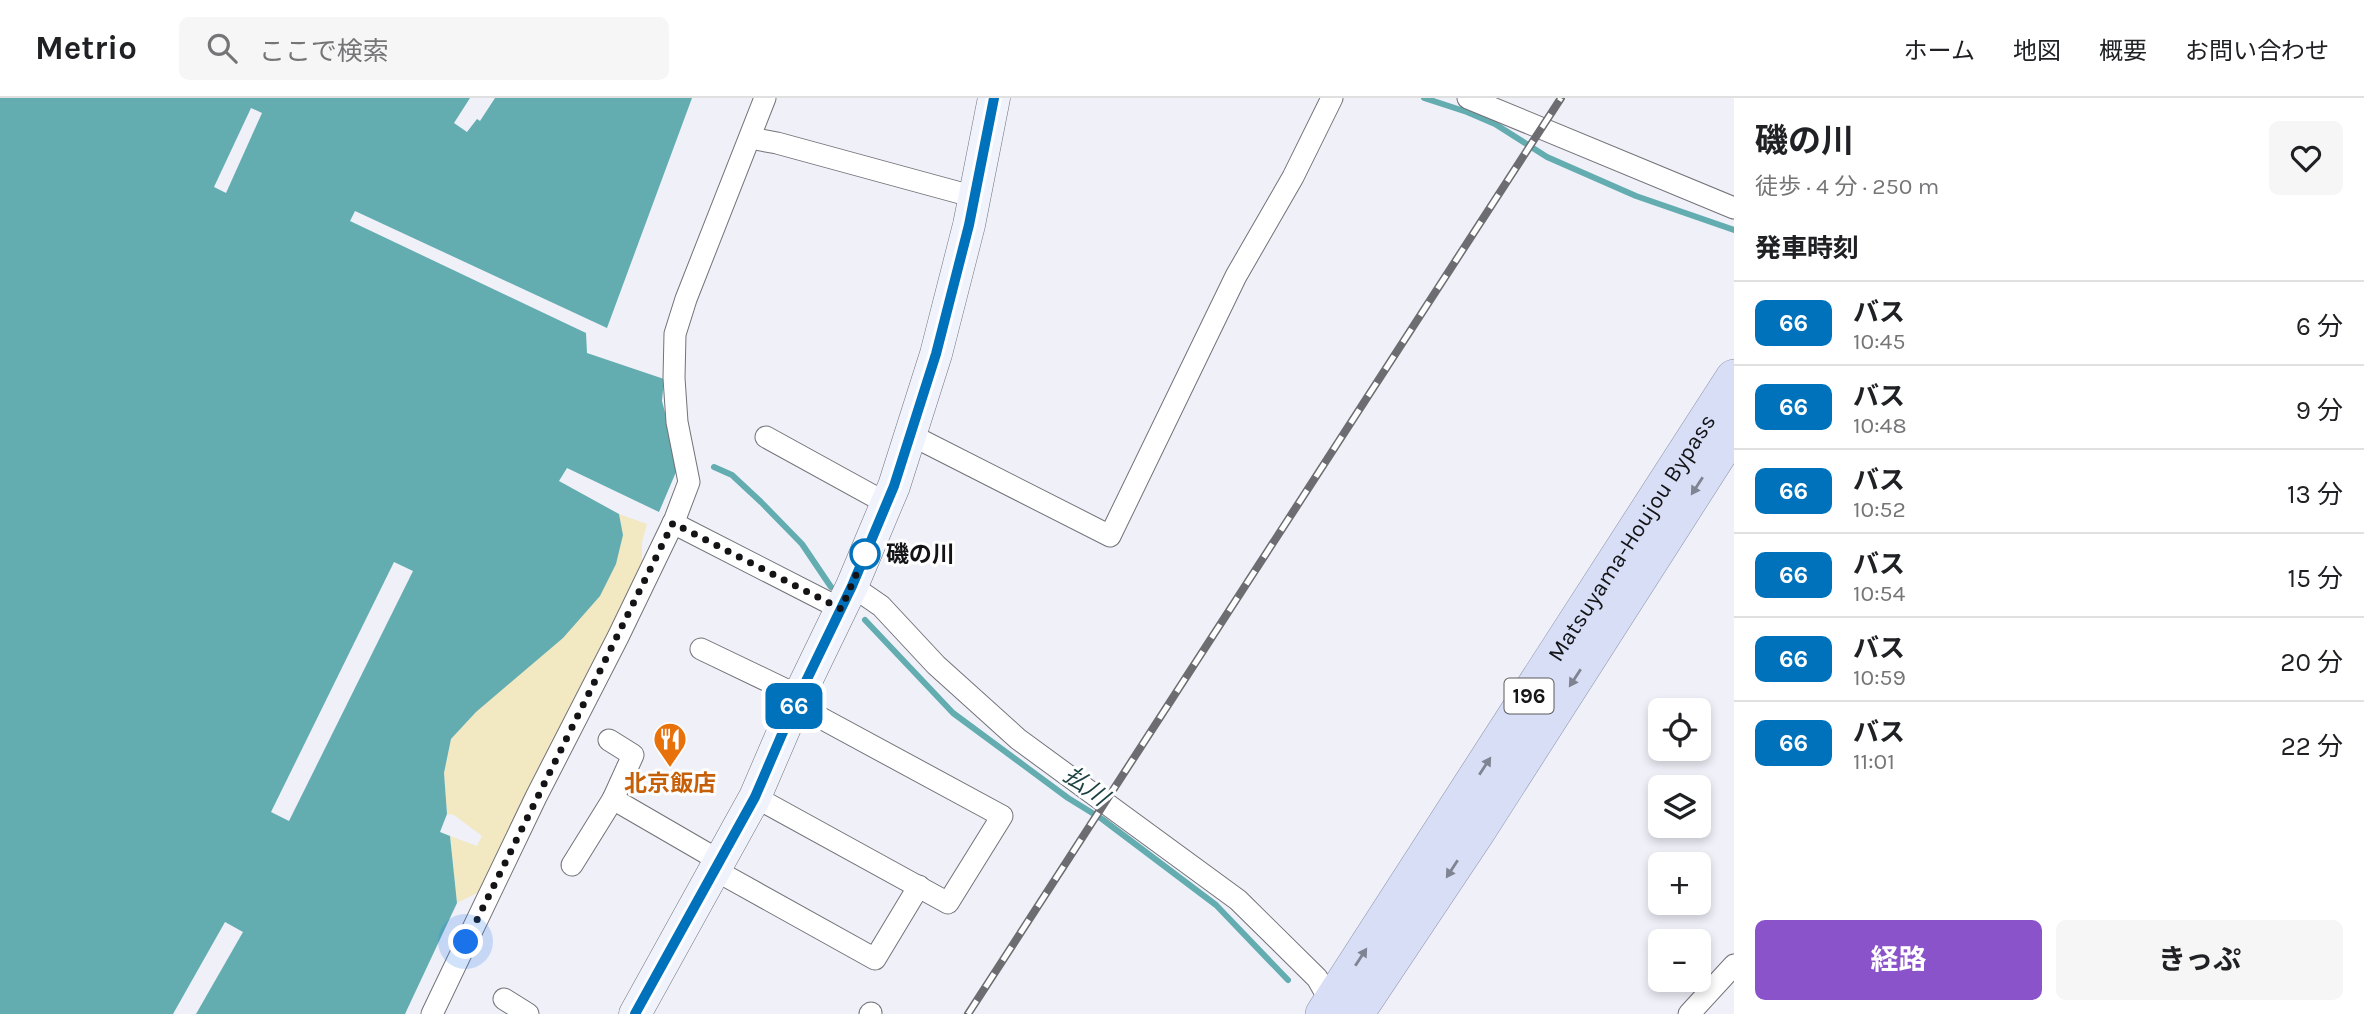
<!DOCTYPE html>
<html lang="ja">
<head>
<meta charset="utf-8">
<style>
  :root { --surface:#fff; --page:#f6f6f6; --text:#202124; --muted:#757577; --line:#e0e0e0; --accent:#8b53ca }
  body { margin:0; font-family:Karla,"Noto Sans JP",sans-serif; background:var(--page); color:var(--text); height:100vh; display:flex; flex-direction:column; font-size:26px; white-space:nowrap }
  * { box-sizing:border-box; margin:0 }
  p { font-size:23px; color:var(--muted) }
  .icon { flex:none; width:38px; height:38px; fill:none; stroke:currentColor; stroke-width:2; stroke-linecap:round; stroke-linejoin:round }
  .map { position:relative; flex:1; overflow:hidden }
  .drawer { display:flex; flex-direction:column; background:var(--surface); width:630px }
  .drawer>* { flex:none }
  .badge { padding:0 14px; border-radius:10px; font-size:24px; line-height:46px }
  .fabs { position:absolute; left:1648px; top:600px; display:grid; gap:14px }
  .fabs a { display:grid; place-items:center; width:63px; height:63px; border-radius:10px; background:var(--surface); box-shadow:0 4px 10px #0003; font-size:35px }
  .you { position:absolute; width:35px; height:35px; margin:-18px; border:5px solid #fff; border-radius:50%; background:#1a73e8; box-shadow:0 0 0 10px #1a73e833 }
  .map>.badge { position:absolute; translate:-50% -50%; box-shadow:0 0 0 4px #fff }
  h2 { padding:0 21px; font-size:26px; line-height:63px }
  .round { display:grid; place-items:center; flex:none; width:74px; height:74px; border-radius:10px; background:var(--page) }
  .overview { display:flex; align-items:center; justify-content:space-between; height:119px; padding:0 21px }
  h1 { font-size:33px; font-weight:700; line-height:52px }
  .primary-button { display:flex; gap:14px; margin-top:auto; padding:14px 21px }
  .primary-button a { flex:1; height:80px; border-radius:10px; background:var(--accent); color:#fff; font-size:28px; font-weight:700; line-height:80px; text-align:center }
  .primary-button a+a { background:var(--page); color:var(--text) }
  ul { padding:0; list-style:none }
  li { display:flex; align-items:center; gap:21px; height:84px; padding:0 21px; border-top:2px solid var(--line) }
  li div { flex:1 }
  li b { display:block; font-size:26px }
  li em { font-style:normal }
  li .badge { min-width:77px; font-weight:700; text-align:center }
  header { display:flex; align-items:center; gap:42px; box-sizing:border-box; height:98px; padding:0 35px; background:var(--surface); border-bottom:2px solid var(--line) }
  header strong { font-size:33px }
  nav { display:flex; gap:38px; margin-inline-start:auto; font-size:24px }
  .search { width:490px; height:63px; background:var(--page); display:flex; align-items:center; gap:18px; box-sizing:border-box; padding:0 24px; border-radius:10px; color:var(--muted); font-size:26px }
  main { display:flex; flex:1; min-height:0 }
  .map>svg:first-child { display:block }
  .sand { fill:#f2e8c2 }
  .water { fill:#63adb0 }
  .pier { fill:#f0f0f9 }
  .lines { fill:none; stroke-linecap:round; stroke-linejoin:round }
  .stream { stroke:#63adb0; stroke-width:6 }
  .minor-casing { stroke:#727279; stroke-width:23 }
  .secondary-casing { stroke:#727279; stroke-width:33 }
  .trunk-casing { stroke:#8c92a7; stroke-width:38 }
  .minor { stroke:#fff; stroke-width:21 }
  .secondary { stroke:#f0f3fc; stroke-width:32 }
  .trunk { stroke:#d7def6; stroke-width:37 }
  .rail-casing { stroke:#6c6c71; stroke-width:8 }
  .rail { stroke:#fefefe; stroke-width:5; stroke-dasharray:16; stroke-linecap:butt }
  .oneway { fill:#7f8392 }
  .line-casing { stroke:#fff; stroke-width:16 }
  .line { stroke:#0072bc; stroke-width:10 }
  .walk { stroke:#141417; stroke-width:7; stroke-dasharray:0 12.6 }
  .stop-dot { fill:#fff; stroke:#0072bc; stroke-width:3.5 }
  .labels { text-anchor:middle; stroke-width:6; stroke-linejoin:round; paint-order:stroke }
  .shield { fill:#fefefe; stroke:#5a5a5c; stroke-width:2 }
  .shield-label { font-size:21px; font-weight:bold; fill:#141417 }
  .street-label { font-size:23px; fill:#141417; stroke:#fefefe }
  .stop-label { font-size:23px; font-weight:bold; fill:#141417; stroke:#fefefe; text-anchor:start }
  .food-label { font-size:23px; font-weight:bold; fill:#c56008; stroke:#fefefe }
  .water-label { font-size:24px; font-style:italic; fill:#1d4143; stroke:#fefefe }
</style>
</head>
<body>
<header>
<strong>Metrio</strong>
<div class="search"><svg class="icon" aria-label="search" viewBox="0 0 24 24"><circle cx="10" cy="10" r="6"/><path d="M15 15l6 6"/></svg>ここで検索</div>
<nav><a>ホーム</a><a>地図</a><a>概要</a><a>お問い合わせ</a></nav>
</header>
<main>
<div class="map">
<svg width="1734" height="916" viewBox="0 0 1734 916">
  <rect width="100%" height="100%" fill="#f0f0f9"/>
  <path class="sand" d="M619 416 647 426 642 444V463L608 540 479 794 457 805 450 738 477 748 482 738 454 717 447 716 444 675 451 641 476 614 623 437Z"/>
  <path class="water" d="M0 0H692L607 230 355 113 350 123 586 235 587 255 664 281 662 303 679 367 659 414 567 370 559 383 619 416 623 437 616 466 600 498 563 540 476 614 451 641 444 675 447 716 440 734 450 738 457 805 405 916H0Z"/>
  <g class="pier">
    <path d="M470 0H495L480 23 477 21 467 34 454 25Z"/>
    <path d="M251 10 262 15 226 95 214 89Z"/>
    <path d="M394 464 413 473 289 723 271 714Z"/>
    <path d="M225 824 243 834 196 916H173Z"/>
  </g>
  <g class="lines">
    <g class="stream">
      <path d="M1424 0 1467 14 1495 26 1547 59 1636 98 1734 132"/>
      <path d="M714 369 732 377 761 404 802 446 831 489"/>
      <path d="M865 522 953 615 1068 700 1102 721 1216 807 1288 882"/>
    </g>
    <defs>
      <g id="minor">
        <path d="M1468 0 1734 110"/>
        <path d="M750 40 777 45 975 99"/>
        <path d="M911 337 1110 438 1236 178 1293 79 1332 0"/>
        <path d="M766 339 886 405"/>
        <path d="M673 425 841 511"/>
        <path d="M852 488 881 508 936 567 1018 641 1238 802 1317 880 1335 911"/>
        <path d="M701 551 799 598"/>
        <path d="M609 642 633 657 613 701"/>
        <path d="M755 699 948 805 1002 718 795 606"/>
        <path d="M572 767 613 701 720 763"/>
        <path d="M715 772 875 861 919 788"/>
        <path d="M504 901 528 916"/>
        <path d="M432 916 536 699 618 539 675 421 689 384 677 324 674 280 675 236 686 201 765 0"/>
        <path d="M870 916 871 915"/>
        <path d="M1689 916 1734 867"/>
      </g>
      <path id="secondary" d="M635 916 755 699 795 606 852 488 894 388 936 256 969 127 994 0"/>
      <g id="trunk">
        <path id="s1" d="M1324 916 1734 280"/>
        <path d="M1355 916 1477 733 1734 331"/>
      </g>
    </defs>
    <use href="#minor" class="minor-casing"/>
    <use href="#secondary" class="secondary-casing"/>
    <use href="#trunk" class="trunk-casing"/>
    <use href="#minor" class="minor"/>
    <use href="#secondary" class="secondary"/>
    <use href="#trunk" class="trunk"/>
    <defs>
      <path id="rail" d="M968 916 1561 0"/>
    </defs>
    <use href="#rail" class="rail-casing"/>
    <use href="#rail" class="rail"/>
  </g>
  <defs><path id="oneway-solid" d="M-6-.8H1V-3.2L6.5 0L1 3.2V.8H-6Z" transform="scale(1.75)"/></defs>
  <g class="oneway">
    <use href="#oneway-solid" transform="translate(1697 388) rotate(123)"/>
    <use href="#oneway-solid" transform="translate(1575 580) rotate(123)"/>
    <use href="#oneway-solid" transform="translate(1485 668) rotate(-57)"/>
    <use href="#oneway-solid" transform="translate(1452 771) rotate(123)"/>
    <use href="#oneway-solid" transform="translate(1361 859) rotate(-57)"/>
  </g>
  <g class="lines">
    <defs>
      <path id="line" d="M635 916 755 699 795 606 852 488 894 388 936 256 969 127 994 0"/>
    </defs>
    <use href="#line" class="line-casing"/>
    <use href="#line" class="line"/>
    <path class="walk" d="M466 844 673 425 841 511 869 447 865 456"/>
  </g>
  <defs>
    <symbol id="restaurant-pin" viewBox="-11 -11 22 30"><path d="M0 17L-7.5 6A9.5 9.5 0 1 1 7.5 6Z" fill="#e8710a" stroke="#fefefe"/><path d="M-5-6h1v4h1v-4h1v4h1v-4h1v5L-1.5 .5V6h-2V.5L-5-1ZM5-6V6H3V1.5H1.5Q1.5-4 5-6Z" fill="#fff"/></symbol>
  </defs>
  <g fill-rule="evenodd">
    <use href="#restaurant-pin" x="651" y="622" width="38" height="52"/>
  </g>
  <circle class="stop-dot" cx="865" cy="456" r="14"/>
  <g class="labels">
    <rect class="shield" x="1504.5" y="580.5" width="49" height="35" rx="5"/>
    <g class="shield-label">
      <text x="1529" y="605">196</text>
    </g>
    <g class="street-label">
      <text dy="8" stroke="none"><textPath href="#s1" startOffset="567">Matsuyama-Houjou Bypass</textPath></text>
    </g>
    <g class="stop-label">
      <text x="886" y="464">磯の川</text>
    </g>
    <g class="food-label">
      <text x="670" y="693">北京飯店</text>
    </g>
    <g class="water-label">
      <text transform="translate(1086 688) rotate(36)" y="8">払川</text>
    </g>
  </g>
</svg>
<div class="fabs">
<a><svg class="icon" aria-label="locate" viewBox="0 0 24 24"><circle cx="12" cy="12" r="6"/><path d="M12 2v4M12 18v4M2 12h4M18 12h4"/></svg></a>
<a><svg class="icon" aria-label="layers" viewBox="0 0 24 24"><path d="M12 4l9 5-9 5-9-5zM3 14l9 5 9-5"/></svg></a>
<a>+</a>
<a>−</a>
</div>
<div class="you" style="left:466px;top:844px"></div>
<b class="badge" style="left:794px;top:608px;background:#0072bc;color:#fff">66</b>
</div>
<section class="drawer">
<div class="overview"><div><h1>磯の川</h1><p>徒歩 · 4 分 · 250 m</p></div><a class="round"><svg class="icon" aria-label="heart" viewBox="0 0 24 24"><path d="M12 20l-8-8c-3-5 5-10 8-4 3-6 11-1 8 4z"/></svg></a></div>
<h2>発車時刻</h2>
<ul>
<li><span class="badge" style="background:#0072bc;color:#fff">66</span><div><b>バス</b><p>10:45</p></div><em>6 分</em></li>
<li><span class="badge" style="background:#0072bc;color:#fff">66</span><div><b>バス</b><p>10:48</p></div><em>9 分</em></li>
<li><span class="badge" style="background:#0072bc;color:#fff">66</span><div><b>バス</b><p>10:52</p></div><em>13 分</em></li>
<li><span class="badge" style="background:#0072bc;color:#fff">66</span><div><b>バス</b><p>10:54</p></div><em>15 分</em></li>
<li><span class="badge" style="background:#0072bc;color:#fff">66</span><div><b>バス</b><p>10:59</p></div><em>20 分</em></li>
<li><span class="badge" style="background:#0072bc;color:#fff">66</span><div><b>バス</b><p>11:01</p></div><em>22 分</em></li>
</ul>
<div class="primary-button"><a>経路</a><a>きっぷ</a></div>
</section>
</main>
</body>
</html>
